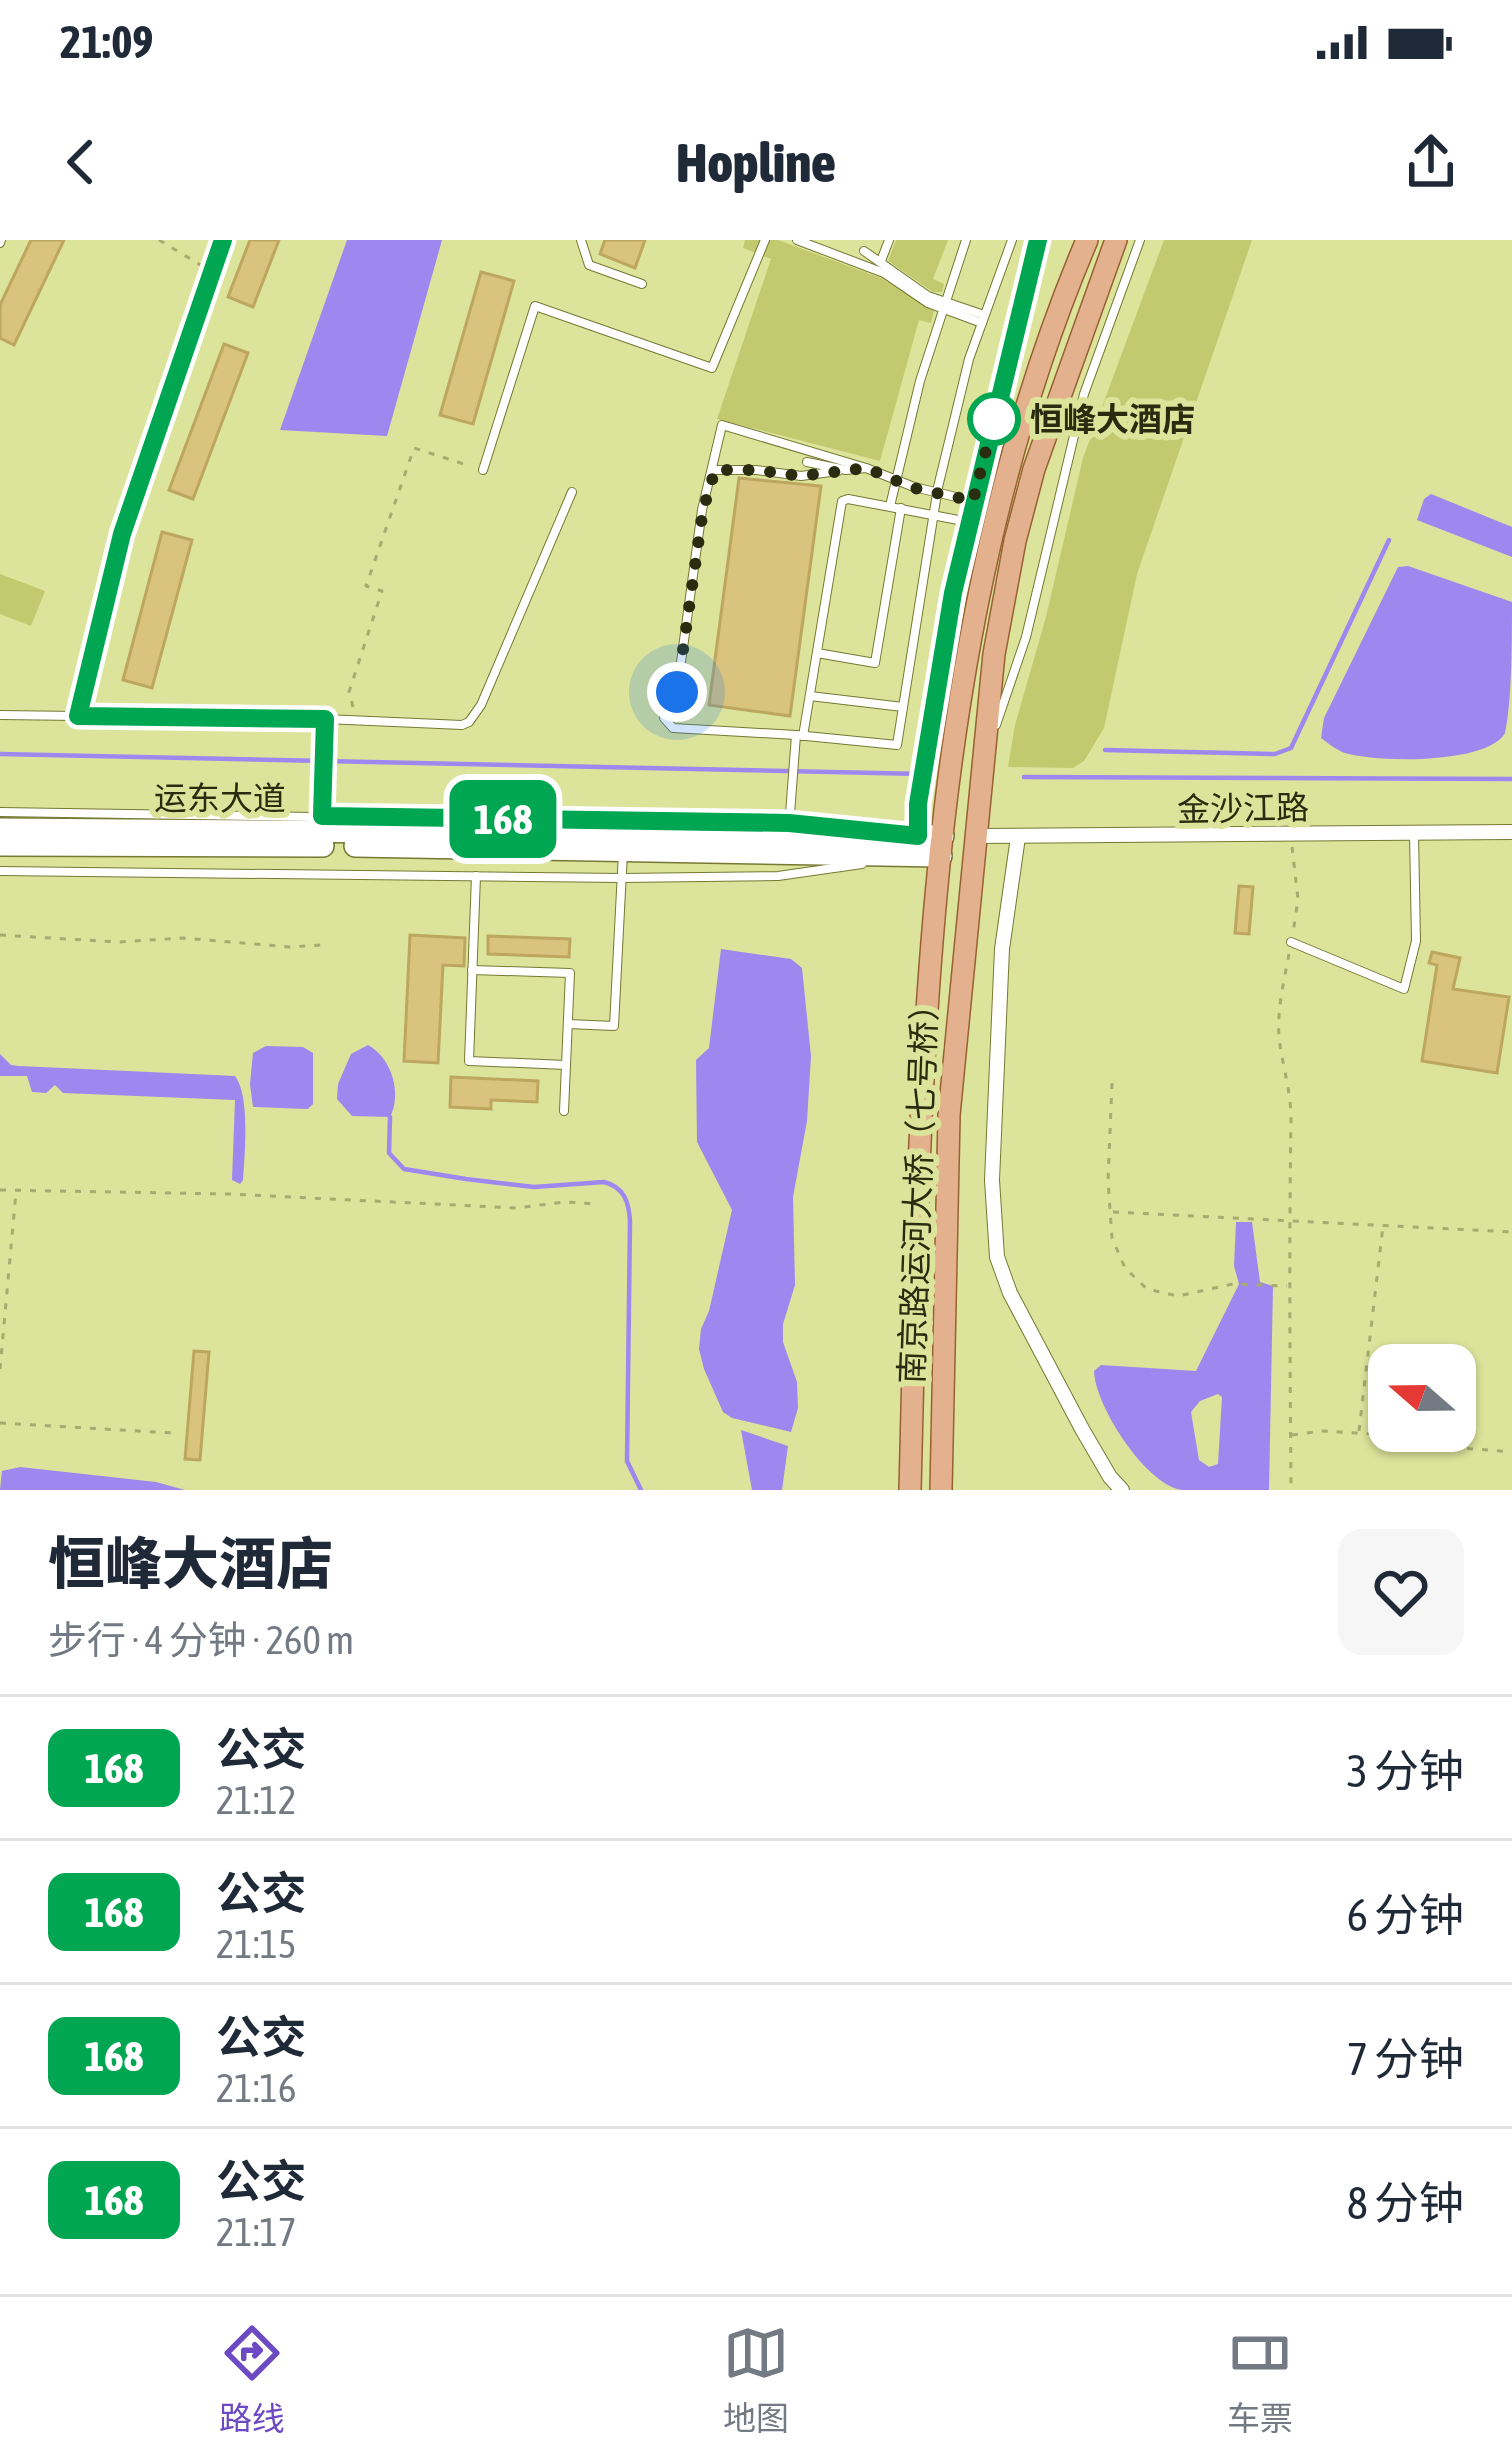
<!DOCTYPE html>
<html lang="zh">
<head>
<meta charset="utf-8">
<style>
  :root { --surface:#fff; --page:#f6f6f7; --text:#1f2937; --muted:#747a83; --line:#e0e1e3; --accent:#6d4ac3 }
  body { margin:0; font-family:"Asap Condensed","Noto Sans SC",sans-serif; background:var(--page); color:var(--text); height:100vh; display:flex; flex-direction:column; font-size:45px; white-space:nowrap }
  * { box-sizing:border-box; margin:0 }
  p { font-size:39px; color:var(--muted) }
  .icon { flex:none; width:66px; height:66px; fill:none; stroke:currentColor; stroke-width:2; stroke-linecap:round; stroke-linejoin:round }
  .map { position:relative; height:1250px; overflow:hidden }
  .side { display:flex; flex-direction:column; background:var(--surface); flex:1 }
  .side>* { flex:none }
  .badge { padding:0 24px; border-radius:18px; font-size:42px; line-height:78px }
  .needle { width:78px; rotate:290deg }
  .controls { position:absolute; left:1368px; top:1104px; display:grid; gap:24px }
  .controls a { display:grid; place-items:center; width:108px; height:108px; border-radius:24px; background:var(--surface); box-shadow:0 3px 9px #0004; font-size:60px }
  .you { position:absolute; width:60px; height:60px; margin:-30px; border:9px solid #fff; border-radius:50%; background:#1a73e8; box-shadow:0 0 0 18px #1a73e833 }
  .map>.badge { position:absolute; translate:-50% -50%; box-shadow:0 0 0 6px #fff }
  .round { display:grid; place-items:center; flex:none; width:126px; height:126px; border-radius:24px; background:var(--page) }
  .overview { display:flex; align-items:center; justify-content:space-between; height:204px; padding:0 48px }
  h1 { font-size:57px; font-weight:800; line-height:90px }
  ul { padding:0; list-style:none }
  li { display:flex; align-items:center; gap:36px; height:144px; padding:0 48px; border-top:3px solid var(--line) }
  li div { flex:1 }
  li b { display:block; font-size:45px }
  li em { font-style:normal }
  li .badge { min-width:132px; font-weight:700; text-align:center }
  .status { display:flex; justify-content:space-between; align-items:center; height:84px; padding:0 60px; background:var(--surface); direction:ltr }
  .status svg { height:33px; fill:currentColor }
  header { display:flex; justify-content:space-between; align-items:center; height:156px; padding:0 48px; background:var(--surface); font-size:54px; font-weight:800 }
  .tabs { display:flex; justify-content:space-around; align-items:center; height:168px; border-top:3px solid var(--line); background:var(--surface); font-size:33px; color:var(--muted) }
  .tabs a { display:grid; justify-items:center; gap:6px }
  .tabs .on { color:var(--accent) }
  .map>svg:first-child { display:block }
  .green { fill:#c3c96f }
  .water { fill:#9e87ef; fill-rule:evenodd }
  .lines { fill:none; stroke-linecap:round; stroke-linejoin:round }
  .stream { stroke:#9e87ef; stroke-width:4.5 }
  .building { fill:#dac37c; stroke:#bda760; stroke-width:3 }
  .service-casing { stroke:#757932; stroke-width:10 }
  .minor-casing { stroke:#757932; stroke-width:16 }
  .secondary-casing { stroke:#757932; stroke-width:24 }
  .primary-casing { stroke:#976131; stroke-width:24 }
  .path { stroke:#a6ab70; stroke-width:3; stroke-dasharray:6 9; stroke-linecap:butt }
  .service { stroke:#fff; stroke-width:8 }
  .minor { stroke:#fff; stroke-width:14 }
  .secondary { stroke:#fff; stroke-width:21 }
  .primary { stroke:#e4b18e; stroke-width:21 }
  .line-casing { stroke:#fff; stroke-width:27 }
  .line { stroke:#00a651; stroke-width:18 }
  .walk { stroke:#2a2c0f; stroke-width:12; stroke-dasharray:0 21.6 }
  .stop-dot { fill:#fff; stroke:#00a651; stroke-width:6 }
  .labels { text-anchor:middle; stroke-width:12; stroke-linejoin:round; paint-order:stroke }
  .stop-label { font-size:33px; font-weight:bold; fill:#2a2c0f; stroke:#dce39a; text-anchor:start }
  .street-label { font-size:33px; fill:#2a2c0f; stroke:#dce39a }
</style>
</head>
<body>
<div class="status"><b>21:09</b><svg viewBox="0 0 49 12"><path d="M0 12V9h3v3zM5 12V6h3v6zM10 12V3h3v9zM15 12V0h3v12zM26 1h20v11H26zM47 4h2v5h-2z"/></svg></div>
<header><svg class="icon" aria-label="back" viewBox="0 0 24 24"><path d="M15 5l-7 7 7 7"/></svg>Hopline<svg class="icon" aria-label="share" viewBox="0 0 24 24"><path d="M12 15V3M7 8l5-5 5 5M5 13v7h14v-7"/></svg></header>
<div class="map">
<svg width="1512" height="1250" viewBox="0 0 1512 1250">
  <rect width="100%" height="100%" fill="#dce39a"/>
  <g class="green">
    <path d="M745 0H778L881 38 934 71 931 83 919 80 880 221 717 179 771 19 743 8Z"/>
    <path d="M896 0H948L933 39 944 44 942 52H933L888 21Z"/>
    <path d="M1164 0H1252L1137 334 1104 488 1084 521 1073 528 1008 527 1015 485 1046 377 1083 218Z"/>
    <path d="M0 334 45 351 31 386 0 374Z"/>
  </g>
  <g class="water">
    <path d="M347 0H442L387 196 280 190Z"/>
    <path d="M1431 254 1512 287V317L1417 280 1424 259Z"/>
    <path d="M1408 326 1512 362C1512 398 1512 462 1505 493 1488 524 1377 523 1345 513 1336 510 1328 503 1321 498L1324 478 1398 327Z"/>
    <path d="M721 709 791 719 802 728 811 816 807 881 793 957 795 1045 783 1084V1102L797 1142 798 1168 791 1192 732 1178 723 1172 704 1129 699 1109 701 1089 709 1071 732 970 697 902 696 820 709 808Z"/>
    <path d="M368 805C392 818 402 854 390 877L352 876 337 859 338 844 351 814Z"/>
    <path d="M266 806 303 807 313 813V864L308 869 253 867 250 844 253 813Z"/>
    <path d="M0 814 11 825 19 826 235 836C250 855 245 915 243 940L240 944 232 940 235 860 63 853 55 845 46 853 32 852 27 836H0Z"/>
    <path d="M1236 982H1252L1260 1042 1273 1046 1269 1250C1241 1250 1210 1250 1182 1250 1146 1245 1095 1166 1094 1131L1101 1125 1196 1131 1239 1044 1234 1026ZM1218 1154 1222 1157 1218 1224 1209 1227 1199 1220 1191 1172 1200 1161Z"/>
    <path d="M741 1190 788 1206 782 1250H752Z"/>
    <path d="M20 1227 156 1242 185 1250H0L2 1231Z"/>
  </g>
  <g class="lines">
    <g class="stream">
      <path d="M1105 510 1275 514 1291 508 1389 300"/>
      <path d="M0 514 922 534"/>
      <path d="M1024 537 1512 539"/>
      <path d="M390 877 389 913 404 929 466 939 534 947 604 942C624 947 629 962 630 981L627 1221 641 1250"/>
    </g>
  </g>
  <g class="building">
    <path d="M31 0H64L14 105 0 98V65Z"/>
    <path d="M250 0H279L253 67 228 57Z"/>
    <path d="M605 0H645L635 28 600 14Z"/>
    <path d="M481 32 514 41 473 184 440 175Z"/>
    <path d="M224 104 248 113 193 259 169 250Z"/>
    <path d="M739 238 821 246 790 476 709 465Z"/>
    <path d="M162 292 192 300 152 448 123 440Z"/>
    <path d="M1239 646 1253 647 1249 694 1235 693Z"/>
    <path d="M410 695 465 698 464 726 443 725 438 823 404 821Z"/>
    <path d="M488 696 570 699 569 717 488 714Z"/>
    <path d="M1432 712 1460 718 1453 749 1509 757 1497 833 1422 821 1437 725 1429 723Z"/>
    <path d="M451 837 538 841 537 862 491 860V869L450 867Z"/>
    <path d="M194 1111 209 1112 200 1220 185 1219Z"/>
  </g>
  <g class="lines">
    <defs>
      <g id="service">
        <path d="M581 0 589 25 642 44"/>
        <path d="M797 0 884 33 928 63 982 83"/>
        <path d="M0 3 1 0"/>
        <path d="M864 11 928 56 984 75"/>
        <path d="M881 21 889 0"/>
        <path d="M807 222 846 230 866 228 914 247 973 261"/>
        <path d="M483 230 535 66 712 128 765 0"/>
        <path d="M715 230H756L801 236 838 231"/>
        <path d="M890 266 920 141 966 0"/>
        <path d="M817 413 875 423 901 268"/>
        <path d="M810 456 903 467"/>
        <path d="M0 475 325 479 462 485 469 482 481 465 572 252"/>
        <path d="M78 476 123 294 223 0"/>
        <path d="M996 485 1026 397 1084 154 1140 0"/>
        <path d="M796 495 673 488 664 478 666 458 677 451 702 270 722 185 866 228"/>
        <path d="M803 496 842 261 848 259 969 282"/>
        <path d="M0 572 809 585"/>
        <path d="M322 578 325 479"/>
        <path d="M789 587 796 495 897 505 938 247 969 119 1012 0"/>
        <path d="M918 591V564L953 353 1038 0"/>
        <path d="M0 631 622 638 778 636 862 624"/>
        <path d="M476 636 469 821 566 825"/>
        <path d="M1291 702 1404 749 1416 701 1414 594"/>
        <path d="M472 730 570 733 564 871"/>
        <path d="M568 784 614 786 623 612"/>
      </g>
      <g id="minor">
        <path d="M974 596 1512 592"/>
        <path d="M1018 597 1002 709 992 940 997 1017 1010 1053 1082 1189 1110 1237 1122 1250"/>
      </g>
      <g id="secondary">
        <path d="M0 589 943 596"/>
        <path d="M0 605 323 606"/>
        <path d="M355 606 941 616"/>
      </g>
      <g id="primary">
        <path d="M910 1250C921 829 920 394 1087 0"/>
        <path d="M941 1250 949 875 994 414 1015 301 1034 229 1116 0"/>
      </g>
    </defs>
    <use href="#service" class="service-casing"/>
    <use href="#minor" class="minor-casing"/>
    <use href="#secondary" class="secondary-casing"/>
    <use href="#primary" class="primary-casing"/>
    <g class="path">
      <path d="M159 0 204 27"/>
      <path d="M353 467 349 452 382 351 366 346 414 208 470 226"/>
      <path d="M1292 607 1298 659 1293 693"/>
      <path d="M0 695 118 702 183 698 289 707 322 705"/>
      <path d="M1289 714C1284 741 1277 769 1279 797 1282 825 1291 850 1291 879 1289 1003 1290 1126 1291 1250"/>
      <path d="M1112 843 1108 941 1112 998 1125 1028 1147 1049 1178 1056 1233 1044 1287 1046"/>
      <path d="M0 950 229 954 516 968 565 962 598 964"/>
      <path d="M1113 972 1512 992"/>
      <path d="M0 1129 16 952"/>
      <path d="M0 1183 173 1193"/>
      <path d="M1359 1191 1383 986"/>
      <path d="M1292 1195 1321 1191 1453 1198 1462 1208 1512 1212"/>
    </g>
    <use href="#service" class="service"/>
    <use href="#minor" class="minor"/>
    <use href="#secondary" class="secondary"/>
    <use href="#primary" class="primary"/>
  </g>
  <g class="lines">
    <defs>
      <path id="line" d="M223 0 122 294 78 476 325 479 322 576 789 583 918 596V564L953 353 1038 0"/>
    </defs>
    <use href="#line" class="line-casing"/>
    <use href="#line" class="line"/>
    <path class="walk" d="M677 452 703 270 715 230H756L801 236 866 228 914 248 973 261 994 179"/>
  </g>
  <circle class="stop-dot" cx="994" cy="179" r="24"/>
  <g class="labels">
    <g class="stop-label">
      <text x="1030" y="191">恒峰大酒店</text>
    </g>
    <g class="street-label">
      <text x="220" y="570">运东大道</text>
      <text transform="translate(1243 568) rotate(-1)" y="12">金沙江路</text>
      <text transform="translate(918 946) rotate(-88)" y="12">南京路运河大桥（七号桥）</text>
    </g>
  </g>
</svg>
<div class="controls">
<a><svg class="needle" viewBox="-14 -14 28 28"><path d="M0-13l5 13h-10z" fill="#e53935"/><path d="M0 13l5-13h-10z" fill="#747a83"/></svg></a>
</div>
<div class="you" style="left:677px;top:452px"></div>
<b class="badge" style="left:503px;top:579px;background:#00a651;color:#fff">168</b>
</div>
<section class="side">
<div class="overview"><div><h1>恒峰大酒店</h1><p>步行 · 4 分钟 · 260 m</p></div><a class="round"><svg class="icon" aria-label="heart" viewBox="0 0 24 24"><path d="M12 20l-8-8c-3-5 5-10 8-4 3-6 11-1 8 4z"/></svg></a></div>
<ul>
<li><span class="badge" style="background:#00a651;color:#fff">168</span><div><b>公交</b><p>21:12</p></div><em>3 分钟</em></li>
<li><span class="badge" style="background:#00a651;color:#fff">168</span><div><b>公交</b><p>21:15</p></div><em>6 分钟</em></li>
<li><span class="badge" style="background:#00a651;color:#fff">168</span><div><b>公交</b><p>21:16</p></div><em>7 分钟</em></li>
<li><span class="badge" style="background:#00a651;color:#fff">168</span><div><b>公交</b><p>21:17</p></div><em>8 分钟</em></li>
</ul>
</section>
<nav class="tabs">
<a class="on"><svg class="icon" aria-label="directions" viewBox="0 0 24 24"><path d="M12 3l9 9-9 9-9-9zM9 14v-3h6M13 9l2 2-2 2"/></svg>路线</a>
<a><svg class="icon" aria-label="map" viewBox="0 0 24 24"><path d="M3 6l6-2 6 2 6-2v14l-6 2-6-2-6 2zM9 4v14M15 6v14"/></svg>地图</a>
<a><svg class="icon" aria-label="tickets" viewBox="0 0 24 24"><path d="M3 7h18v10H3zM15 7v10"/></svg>车票</a>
</nav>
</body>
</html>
